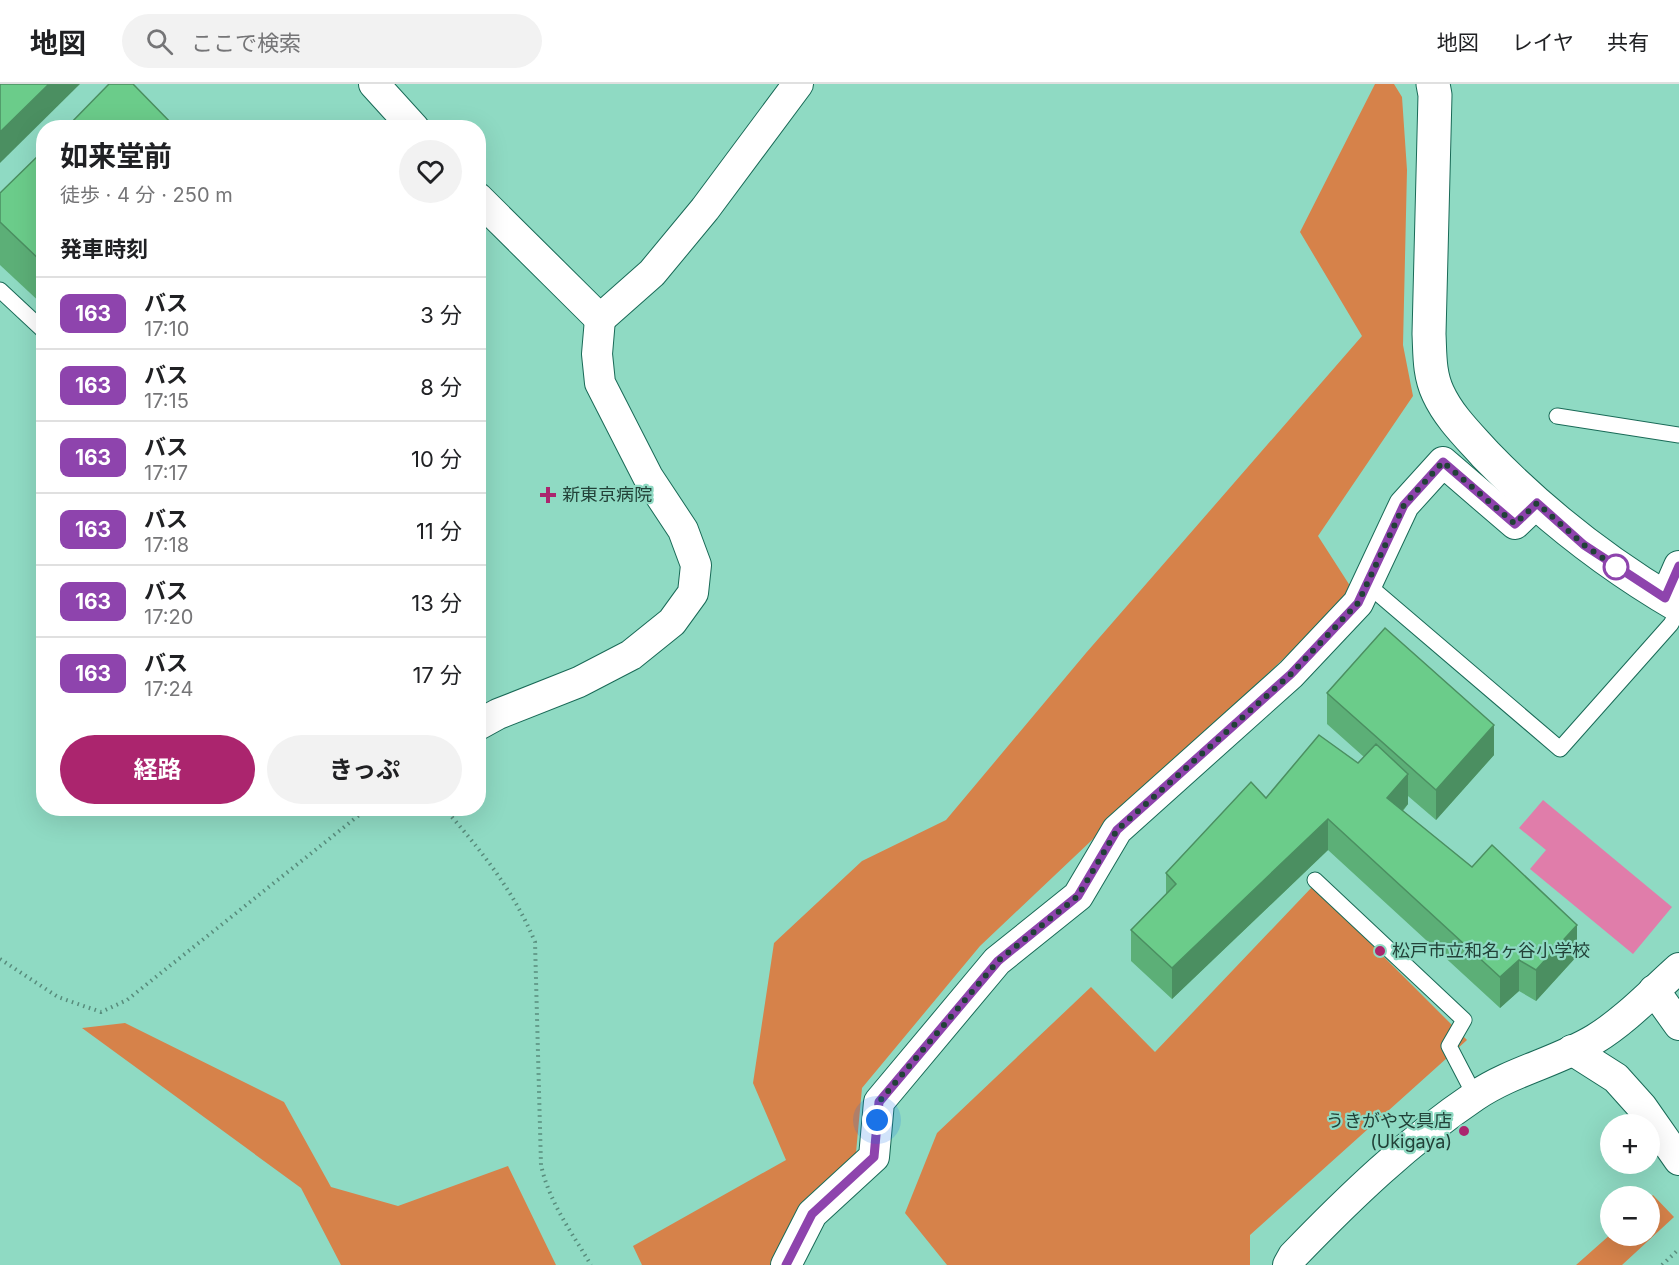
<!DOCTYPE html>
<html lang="ja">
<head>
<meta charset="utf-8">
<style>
  :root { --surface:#fff; --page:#f2f2f2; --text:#202124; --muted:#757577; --line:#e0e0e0; --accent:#ab256e }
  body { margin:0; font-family:Inter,"Noto Sans JP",sans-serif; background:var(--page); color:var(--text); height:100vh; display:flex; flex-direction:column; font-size:22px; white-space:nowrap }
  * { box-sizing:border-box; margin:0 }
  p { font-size:20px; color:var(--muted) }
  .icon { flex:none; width:33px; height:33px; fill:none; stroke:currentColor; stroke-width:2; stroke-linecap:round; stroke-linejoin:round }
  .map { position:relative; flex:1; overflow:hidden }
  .sheet { position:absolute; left:36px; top:36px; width:450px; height:696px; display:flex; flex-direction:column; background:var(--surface); border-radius:24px; box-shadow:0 6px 24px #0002 }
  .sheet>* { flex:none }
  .badge { padding:0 12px; border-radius:9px; font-size:21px; line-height:39px }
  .tools { position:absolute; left:1600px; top:1030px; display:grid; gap:12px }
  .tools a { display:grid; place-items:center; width:60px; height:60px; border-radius:50%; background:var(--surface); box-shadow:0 6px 24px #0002; font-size:30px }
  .you { position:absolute; width:30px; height:30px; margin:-15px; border:4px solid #fff; border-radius:50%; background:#1a73e8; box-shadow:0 0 0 9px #1a73e833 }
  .map>.badge { position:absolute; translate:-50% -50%; box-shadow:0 0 0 3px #fff }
  h2 { padding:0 24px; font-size:22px; line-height:54px }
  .round { display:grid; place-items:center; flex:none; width:63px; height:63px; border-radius:32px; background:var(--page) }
  .headline { display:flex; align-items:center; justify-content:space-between; height:102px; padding:0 24px }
  h1 { font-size:28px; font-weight:700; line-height:45px }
  .cta { display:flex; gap:12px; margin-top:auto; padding:12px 24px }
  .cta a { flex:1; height:69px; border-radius:36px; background:var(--accent); color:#fff; font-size:24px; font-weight:700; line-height:69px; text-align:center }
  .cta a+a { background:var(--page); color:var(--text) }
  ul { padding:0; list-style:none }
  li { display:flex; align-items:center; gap:18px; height:72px; padding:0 24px; border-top:2px solid var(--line) }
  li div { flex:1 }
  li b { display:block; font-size:22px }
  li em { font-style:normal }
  li .badge { min-width:66px; font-weight:700; text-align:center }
  header { display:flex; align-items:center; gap:36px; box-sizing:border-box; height:84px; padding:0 30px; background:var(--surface); border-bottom:2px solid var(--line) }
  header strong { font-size:28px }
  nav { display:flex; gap:33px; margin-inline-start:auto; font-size:21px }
  .search { width:420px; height:54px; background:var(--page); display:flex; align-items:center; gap:15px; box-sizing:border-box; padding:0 21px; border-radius:33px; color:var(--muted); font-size:22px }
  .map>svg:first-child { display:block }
  .green { fill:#d6824a }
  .water { fill:#e07daa }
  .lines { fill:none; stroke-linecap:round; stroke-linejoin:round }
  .lane-casing { stroke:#196a57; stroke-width:17 }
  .street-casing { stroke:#196a57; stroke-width:32 }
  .secondary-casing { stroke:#196a57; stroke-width:35 }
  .path { stroke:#588c7c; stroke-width:4; stroke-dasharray:1.5 4.5; stroke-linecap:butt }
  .lane { stroke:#fff; stroke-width:15 }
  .street { stroke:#fff; stroke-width:30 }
  .secondary { stroke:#fff; stroke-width:33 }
  .wall { fill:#5caf77 }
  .shaded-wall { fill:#4b8f61 }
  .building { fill:#6bcc8a; stroke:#4b8f61; stroke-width:1.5 }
  .line-casing { stroke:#fff; stroke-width:14 }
  .line { stroke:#8e44ad; stroke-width:9 }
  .walk { stroke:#224138; stroke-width:6; stroke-dasharray:0 10.8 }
  .poi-dot { fill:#ab256e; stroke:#8fdac3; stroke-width:2 }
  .stop-dot { fill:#fff; stroke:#8e44ad; stroke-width:3 }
  .labels { text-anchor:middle; stroke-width:4.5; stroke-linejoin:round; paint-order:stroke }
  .poi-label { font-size:18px; fill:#224138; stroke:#8fdac3; text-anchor:start }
</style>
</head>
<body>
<header>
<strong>地図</strong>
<div class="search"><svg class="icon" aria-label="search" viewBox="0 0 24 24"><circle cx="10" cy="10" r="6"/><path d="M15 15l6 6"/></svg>ここで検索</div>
<nav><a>地図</a><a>レイヤ</a><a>共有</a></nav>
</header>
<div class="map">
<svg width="1679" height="1181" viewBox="0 0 1679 1181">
  <rect width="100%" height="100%" fill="#8fdac3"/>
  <g class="green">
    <path d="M1375 0H1394L1402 13 1407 86 1403 261 1413 312 1318 452 1354 508 980 862 862 1004 854 1090 782 1181H642L633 1162 786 1076 753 999 774 859 862 777 946 736 1086 569 1362 252 1300 148Z"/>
    <path d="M1313 802 1467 956 1250 1151V1181H947L905 1129 937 1049 1091 903 1155 968Z"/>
    <path d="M125 939 284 1018 331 1103 398 1122 508 1082 556 1181H341L301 1104 82 944Z"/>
    <path d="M1653 1111 1674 1133 1622 1181H1576L1611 1150V1152H1650V1114Z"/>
  </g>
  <path class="water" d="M1543 716 1672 823 1633 870 1530 785 1546 766 1519 744Z"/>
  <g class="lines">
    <defs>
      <g id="lane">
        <path d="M0 206 44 247"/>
        <path d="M1557 332 1679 351"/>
        <path d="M1368 501 1560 665 1671 540 1679 525"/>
        <path d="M1315 796 1464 936 1449 962 1475 1012"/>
      </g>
      <g id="street">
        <path d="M374 0 414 44"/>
        <path d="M478 114 600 235 652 189 705 125 798 0"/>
        <path d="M1665 514 1679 482"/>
        <path d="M478 641 498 630 579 598 631 571 672 538 693 509 696 481 683 446 648 393 600 299 597 270 600 235"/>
        <path d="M1654 906 1679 941"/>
        <path d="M1572 966 1616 994 1642 1023 1679 1076"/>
        <path d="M786 1181 812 1130 874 1073 879 1018 997 877 1078 812 1117 746 1291 590 1358 519 1404 421 1443 378 1515 440 1537 419"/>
        <path d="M1288 1181 1293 1172C1349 1114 1408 1057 1475 1012 1512 987 1557 978 1595 955 1626 936 1652 908 1679 884"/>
      </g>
      <path id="secondary" d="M1433 0 1435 11 1429 250C1430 270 1429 290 1438 309 1449 333 1468 351 1485 370 1543 430 1607 480 1679 522"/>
    </defs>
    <use href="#lane" class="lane-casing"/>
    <use href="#street" class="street-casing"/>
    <use href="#secondary" class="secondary-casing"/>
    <g class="path">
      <path d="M444 724C480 765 514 807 535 858L541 1081C549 1118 572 1149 591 1181"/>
      <path d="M0 875 58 913 101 928 127 916 368 724"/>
      <path d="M1662 1181 1679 1165"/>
    </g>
    <use href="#lane" class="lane"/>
    <use href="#street" class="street"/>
    <use href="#secondary" class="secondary"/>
  </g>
  <g class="wall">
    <path d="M44 66V222L0 181V109Z"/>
    <path d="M1327 609 1494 671 1436 736 1408 712V720L1403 727 1577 872 1536 917 1519 907 1500 924 1328 766 1172 915 1131 877V846L1166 810V789L1266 714 1358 679 1364 673 1327 640Z"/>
  </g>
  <g class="shaded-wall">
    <path d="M49 0H80L0 79V48Z"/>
    <path d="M1494 641V671L1436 736V706Z"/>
    <path d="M1408 690V720L1387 744V714Z"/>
    <path d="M1328 735V766L1172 915V884Z"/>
    <path d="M1577 841V872L1536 917V886Z"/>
    <path d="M1519 876V907L1500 924V893Z"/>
  </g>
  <g class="building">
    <path d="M0 0H49L0 48Z"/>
    <path d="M109 0H133L176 44H66Z"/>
    <path d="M44 66V180L0 138V109Z"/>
    <path d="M1385 544 1494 641 1436 706 1327 609Z"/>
    <path d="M1319 651 1358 679 1376 660 1408 690 1387 714 1472 783 1492 761 1577 841 1536 886 1519 876 1500 893 1328 735 1172 884 1131 846 1176 800 1166 789 1251 698 1266 714Z"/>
  </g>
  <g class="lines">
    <defs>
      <path id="line" d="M786 1181 812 1130 874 1073 879 1018 998 877 1078 812 1117 746 1291 590 1358 519 1404 421 1443 378 1515 440 1537 419 1584 461 1665 514 1679 482"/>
    </defs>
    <use href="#line" class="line-casing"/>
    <use href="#line" class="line"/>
    <path class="walk" d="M877 1036 879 1018 998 877 1078 812 1117 746 1291 590 1358 519 1404 421 1443 378 1515 440 1537 419 1584 461 1616 483"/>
  </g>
  <g class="poi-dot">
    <path d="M545 402h6v6h6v6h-6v6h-6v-6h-6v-6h6z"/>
    <circle cx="1380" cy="867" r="6"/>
    <circle cx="1464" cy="1047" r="6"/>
  </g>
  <circle class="stop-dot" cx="1616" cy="483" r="12"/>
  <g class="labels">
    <g class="poi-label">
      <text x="562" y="417">新東京病院</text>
      <text x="1392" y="873">松戸市立和名ヶ谷小学校</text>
      <text x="1452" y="1043" text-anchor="end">うきがや文具店<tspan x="1452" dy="21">(Ukigaya)</tspan></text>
    </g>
  </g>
</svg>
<div class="tools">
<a>+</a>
<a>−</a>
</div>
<div class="you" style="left:877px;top:1036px"></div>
<section class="sheet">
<div class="headline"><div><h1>如来堂前</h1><p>徒歩 · 4 分 · 250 m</p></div><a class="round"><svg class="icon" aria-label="heart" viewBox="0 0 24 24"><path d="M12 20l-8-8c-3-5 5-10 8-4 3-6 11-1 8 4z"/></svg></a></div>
<h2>発車時刻</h2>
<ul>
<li><span class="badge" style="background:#8e44ad;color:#fff">163</span><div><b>バス</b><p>17:10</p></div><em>3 分</em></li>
<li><span class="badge" style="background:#8e44ad;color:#fff">163</span><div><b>バス</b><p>17:15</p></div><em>8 分</em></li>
<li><span class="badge" style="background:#8e44ad;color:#fff">163</span><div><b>バス</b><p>17:17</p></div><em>10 分</em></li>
<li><span class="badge" style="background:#8e44ad;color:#fff">163</span><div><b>バス</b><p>17:18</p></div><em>11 分</em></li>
<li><span class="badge" style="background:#8e44ad;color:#fff">163</span><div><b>バス</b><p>17:20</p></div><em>13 分</em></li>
<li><span class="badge" style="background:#8e44ad;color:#fff">163</span><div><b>バス</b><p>17:24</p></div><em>17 分</em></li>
</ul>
<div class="cta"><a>経路</a><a>きっぷ</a></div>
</section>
</div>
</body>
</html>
